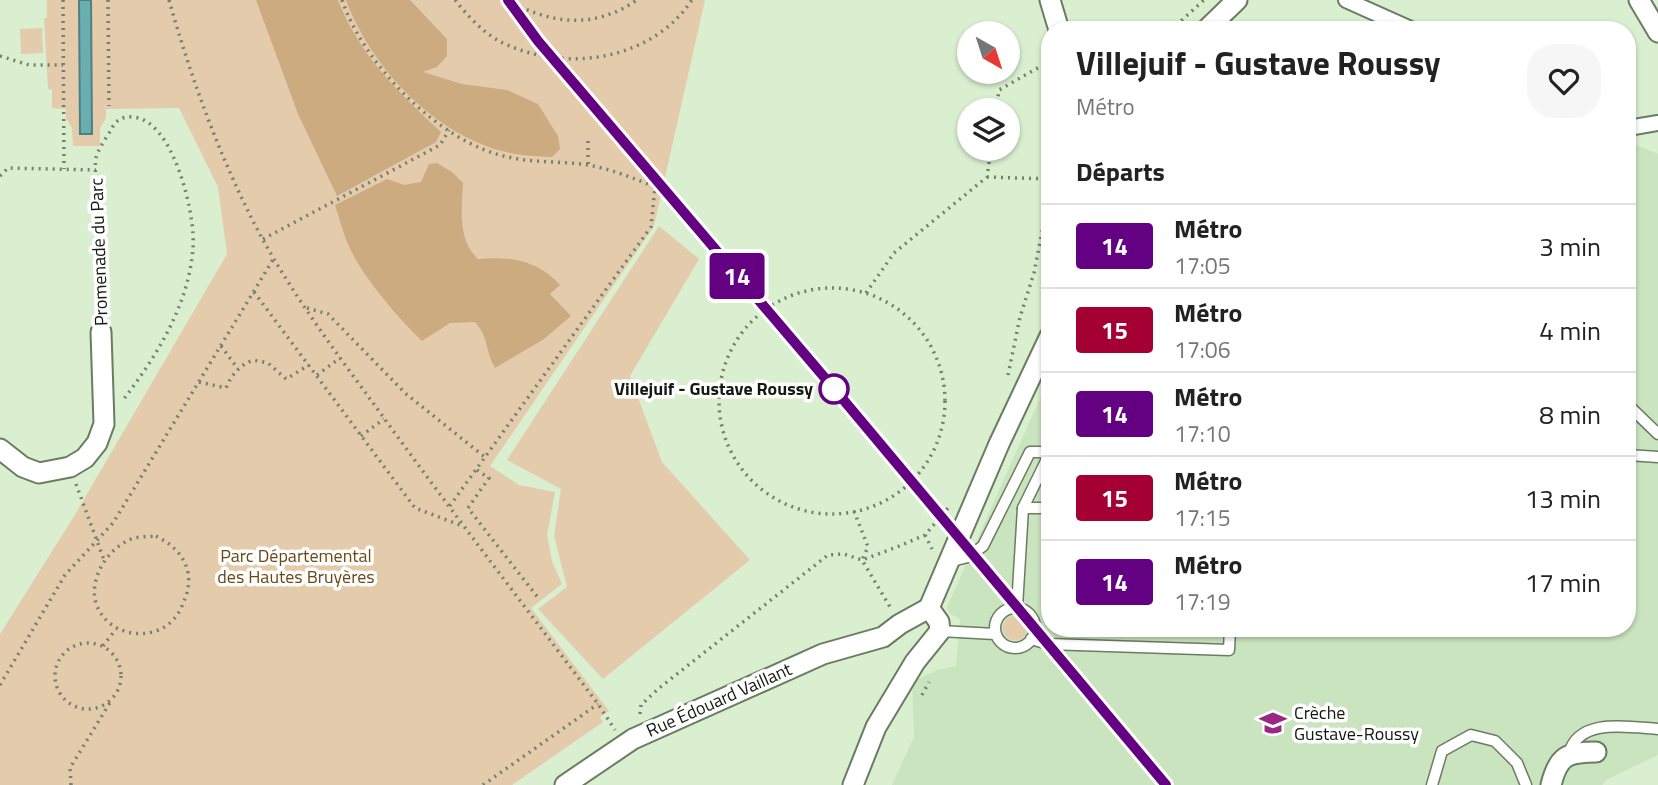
<!DOCTYPE html>
<html lang="fr">
<head>
<meta charset="utf-8">
<style>
  :root { --surface:#fff; --page:#f6f6f6; --text:#222; --muted:#767676; --line:#e0e0e0 }
  body { margin:0; font-family:"Titillium Web",sans-serif; background:var(--page); color:var(--text); height:100vh; display:flex; flex-direction:column; font-size:26px; white-space:nowrap }
  * { box-sizing:border-box; margin:0 }
  p { font-size:23px; color:var(--muted) }
  .icon { flex:none; width:38px; height:38px; fill:none; stroke:currentColor; stroke-width:2; stroke-linecap:round; stroke-linejoin:round }
  .map { position:relative; flex:1; overflow:hidden }
  .sheet { position:absolute; left:1041px; top:21px; width:595px; height:616px; display:flex; flex-direction:column; background:var(--surface); border-radius:28px; box-shadow:0 2px 5px #0004 }
  .sheet>* { flex:none }
  .badge { padding:0 14px; border-radius:5px; font-size:24px; line-height:46px }
  .needle { width:46px; rotate:141deg }
  .fabs { position:absolute; left:957px; top:21px; display:grid; gap:14px }
  .fabs a { display:grid; place-items:center; width:63px; height:63px; border-radius:50%; background:var(--surface); box-shadow:0 2px 5px #0004; font-size:35px }
  .map>.badge { position:absolute; translate:-50% -50%; box-shadow:0 0 0 4px #fff }
  h2 { padding:0 35px; font-size:26px; line-height:63px }
  .round { display:grid; place-items:center; flex:none; width:74px; height:74px; border-radius:28px; background:var(--page) }
  .headline { display:flex; align-items:center; justify-content:space-between; height:119px; padding:0 35px }
  h1 { font-size:33px; font-weight:700; line-height:52px }
  ul { padding:0; list-style:none }
  li { display:flex; align-items:center; gap:21px; height:84px; padding:0 35px; border-top:2px solid var(--line) }
  li div { flex:1 }
  li b { display:block; font-size:26px }
  li em { font-style:normal }
  li .badge { min-width:77px; font-weight:700; text-align:center }
  .map>svg:first-child { display:block }
  .built { fill:#cae4bf }
  .green { fill:#e4cbac }
  .forest { fill:#ccab81 }
  .water { fill:#6aaeb2; stroke:#508181; stroke-width:2 }
  .lines { fill:none; stroke-linecap:round; stroke-linejoin:round }
  .service-casing { stroke:#697d61; stroke-width:13 }
  .pedestrian-casing { stroke:#697d61; stroke-width:18 }
  .minor-casing { stroke:#697d61; stroke-width:23 }
  .path { stroke:#72806c; stroke-width:3.5; stroke-dasharray:2 5; stroke-linecap:butt }
  .service { stroke:#fff; stroke-width:10 }
  .pedestrian { stroke:#fff; stroke-width:14 }
  .minor { stroke:#fff; stroke-width:19 }
  .line-casing { stroke:#fff; stroke-width:16 }
  .line { stroke:#640082; stroke-width:10 }
  .stop-dot { fill:#fff; stroke:#640082; stroke-width:3.5 }
  .labels { text-anchor:middle; stroke-width:7; stroke-linejoin:round; paint-order:stroke }
  .street-label { font-size:18px; fill:#12190f; stroke:#fff }
  .stop-label { font-size:18px; font-weight:bold; fill:#12190f; stroke:#fff; text-anchor:end }
  .park-label { font-size:18px; fill:#6a4816; stroke:#fff }
  .poi-label { font-size:18px; fill:#12190f; stroke:#fff; text-anchor:start }
</style>
</head>
<body>
<div class="map">
<svg width="1658" height="785" viewBox="0 0 1658 785">
  <rect width="100%" height="100%" fill="#d9efd0"/>
  <path class="built" d="M1628 141 1658 154V755L1606 780 1602 785H892L914 737 912 682 937 670 956 666 960 619 949 613 947 607 1050 376V628H1628Z"/>
  <g class="green">
    <path d="M47 0H705L654 226 490 466 519 485 555 492 547 535 552 561 562 584 531 608 609 711 600 717 603 722 512 785H0V634L76 513 227 254 218 187 179 108 106 109V118L100 128V146H73L72 128 66 118V109L52 108V90L48 89 44 18H47Z"/>
    <path d="M42 28 43 53 21 54 20 29Z"/>
    <path d="M659 226 699 259 630 376 662 462 750 560 603 679 538 609 567 587 554 536 561 489 507 460Z"/>
    <circle cx="1015" cy="628" r="12"/>
  </g>
  <g class="forest">
    <path d="M256 0H338C359 55 399 93 441 132L436 142 337 196 298 114Z"/>
    <path d="M346 0H410L447 39V56L437 67 423 72 462 84 507 90 538 104 558 136 560 149 552 157C540 156 527 156 515 154 439 140 372 70 346 0Z"/>
    <path d="M437 163 452 172 463 183C462 210 457 239 478 259 510 256 537 260 560 285L550 294 571 316 544 339 495 368C485 352 489 337 475 322L450 323 422 341C397 317 360 274 347 242 342 230 339 217 335 205L387 179 404 185 421 182 429 164Z"/>
  </g>
  <path class="water" d="M79 0H91L92 134H80Z"/>
  <g class="lines">
    <defs>
      <g id="service">
        <path d="M1628 405 1658 434"/>
        <path d="M1628 455 1658 457"/>
        <path d="M1023 508H1050"/>
        <path d="M948 562 968 557 983 546 1030 452H1050"/>
        <path d="M1017 607 1023 508 1050 453"/>
        <circle cx="1015" cy="628" r="20"/>
        <path d="M940 631 995 634"/>
        <path d="M1031 639 1048 644 1229 650 1230 628"/>
        <path d="M1569 754C1578 717 1629 727 1658 729"/>
        <path d="M1432 785 1442 751 1471 735 1495 741 1517 763 1526 785"/>
      </g>
      <g id="pedestrian">
        <path d="M1346 0 1413 30"/>
        <path d="M1628 124 1634 127 1658 123"/>
      </g>
      <g id="minor">
        <path d="M1050 0 1059 30"/>
        <path d="M1639 0 1658 32"/>
        <path d="M1206 30 1237 0"/>
        <path d="M0 449 23 467 39 473 70 467 85 458 97 443 104 424 101 332"/>
        <path d="M929 608 999 444 1050 336"/>
        <path d="M565 785 633 739 823 654 883 637 900 624 929 608"/>
        <path d="M853 785 876 727 915 662 940 631 939 622 929 608"/>
        <path d="M1551 785C1558 756 1567 752 1596 752"/>
      </g>
    </defs>
    <use href="#service" class="service-casing"/>
    <use href="#pedestrian" class="pedestrian-casing"/>
    <use href="#minor" class="minor-casing"/>
    <g class="path">
      <path d="M63 0 64 169"/>
      <path d="M108 0 109 106"/>
      <path d="M169 0C190 74 215 144 249 213 281 279 332 347 376 407 448 507 524 605 598 704L615 730"/>
      <path d="M342 0C364 65 440 143 508 157 534 163 562 161 588 165 611 169 633 178 655 187L651 227 449 507"/>
      <path d="M455 0C468 16 484 34 503 43 566 73 651 61 692 0"/>
      <path d="M508 0C551 25 595 29 637 0"/>
      <path d="M1171 30 1204 0"/>
      <path d="M0 56 29 65H63"/>
      <path d="M996 110 999 90 1050 61"/>
      <path d="M588 141V165"/>
      <path d="M0 176 8 168 96 170"/>
      <path d="M987 177 1050 179"/>
      <path d="M263 239 440 145 449 130"/>
      <circle cx="832" cy="401" r="113"/>
      <path d="M254 292 415 508 460 525"/>
      <path d="M866 293 894 253 987 177 991 149"/>
      <path d="M307 308 328 314 405 393 486 458"/>
      <path d="M101 312C99 275 98 238 97 201 97 187 94 171 96 158 98 149 106 138 111 130 115 121 122 116 132 117 173 118 196 215 193 248 189 304 157 356 123 400"/>
      <path d="M221 346 238 369"/>
      <path d="M317 375 340 358"/>
      <path d="M1008 375 1020 317 1034 273 1050 191"/>
      <path d="M199 382 226 388C232 374 239 366 253 360L268 363 286 379 309 365"/>
      <path d="M361 436 384 419"/>
      <path d="M477 470 489 478 468 508 539 599"/>
      <path d="M76 484 104 560"/>
      <path d="M854 511 868 547 862 560 890 607"/>
      <path d="M925 535 932 549"/>
      <path d="M156 536C180 548 195 568 186 596 183 604 179 614 173 620 151 643 109 636 97 606 88 582 104 554 125 542 134 536 146 537 156 536Z"/>
      <circle cx="88" cy="676" r="33"/>
      <path d="M103 646 116 629"/>
      <path d="M0 685 65 575 113 523 274 258"/>
      <path d="M922 695 929 682"/>
      <path d="M640 714 641 705 658 689 828 555 844 554 862 560 897 547 925 535 948 508"/>
      <path d="M71 785 70 768 111 701"/>
      <path d="M483 785 598 704"/>
    </g>
    <use href="#service" class="service"/>
    <use href="#pedestrian" class="pedestrian"/>
    <use href="#minor" class="minor"/>
  </g>
  <g class="lines">
    <defs>
      <path id="line" d="M508 0 538 41 836 391 1166 785"/>
    </defs>
    <use href="#line" class="line-casing"/>
    <use href="#line" class="line"/>
  </g>
  <defs>
    <symbol id="school-bare" viewBox="-9 -9 18 18"><path d="M0-5L7-2L0 1L-7-2ZM-4 1L0 2.5L4 1V4Q0 6-4 4Z" fill="#9a2783" stroke="#fff" stroke-width="2.5" paint-order="stroke"/></symbol>
  </defs>
  <g fill-rule="evenodd">
    <use href="#school-bare" x="1254" y="704" width="38" height="38"/>
  </g>
  <circle class="stop-dot" cx="834" cy="389" r="14"/>
  <g class="labels">
    <g class="street-label">
      <text transform="translate(99 252) rotate(-92)" y="6">Promenade du Parc</text>
      <text transform="translate(719 700) rotate(-24)" y="6">Rue Édouard Vaillant</text>
    </g>
    <g class="stop-label">
      <text x="813" y="395">Villejuif - Gustave Roussy</text>
    </g>
    <g class="park-label">
      <text x="296" y="562">Parc Départemental<tspan x="296" dy="21">des Hautes Bruyères</tspan></text>
    </g>
    <g class="poi-label">
      <text x="1294" y="719">Crèche<tspan x="1294" dy="21">Gustave-Roussy</tspan></text>
    </g>
  </g>
</svg>
<div class="fabs">
<a><svg class="needle" viewBox="-14 -14 28 28"><path d="M0-13l5 13h-10z" fill="#e53935"/><path d="M0 13l5-13h-10z" fill="#767676"/></svg></a>
<a><svg class="icon" aria-label="layers" viewBox="0 0 24 24"><path d="M12 4l9 5-9 5-9-5zM3 14l9 5 9-5"/></svg></a>
</div>
<b class="badge" style="left:737px;top:276px;background:#640082;color:#fff">14</b>
<section class="sheet">
<div class="headline"><div><h1>Villejuif - Gustave Roussy</h1><p>Métro</p></div><a class="round"><svg class="icon" aria-label="heart" viewBox="0 0 24 24"><path d="M12 20l-8-8c-3-5 5-10 8-4 3-6 11-1 8 4z"/></svg></a></div>
<h2>Départs</h2>
<ul>
<li><span class="badge" style="background:#640082;color:#fff">14</span><div><b>Métro</b><p>17:05</p></div><em>3 min</em></li>
<li><span class="badge" style="background:#a50034;color:#fff">15</span><div><b>Métro</b><p>17:06</p></div><em>4 min</em></li>
<li><span class="badge" style="background:#640082;color:#fff">14</span><div><b>Métro</b><p>17:10</p></div><em>8 min</em></li>
<li><span class="badge" style="background:#a50034;color:#fff">15</span><div><b>Métro</b><p>17:15</p></div><em>13 min</em></li>
<li><span class="badge" style="background:#640082;color:#fff">14</span><div><b>Métro</b><p>17:19</p></div><em>17 min</em></li>
</ul>
</section>
</div>
</body>
</html>
